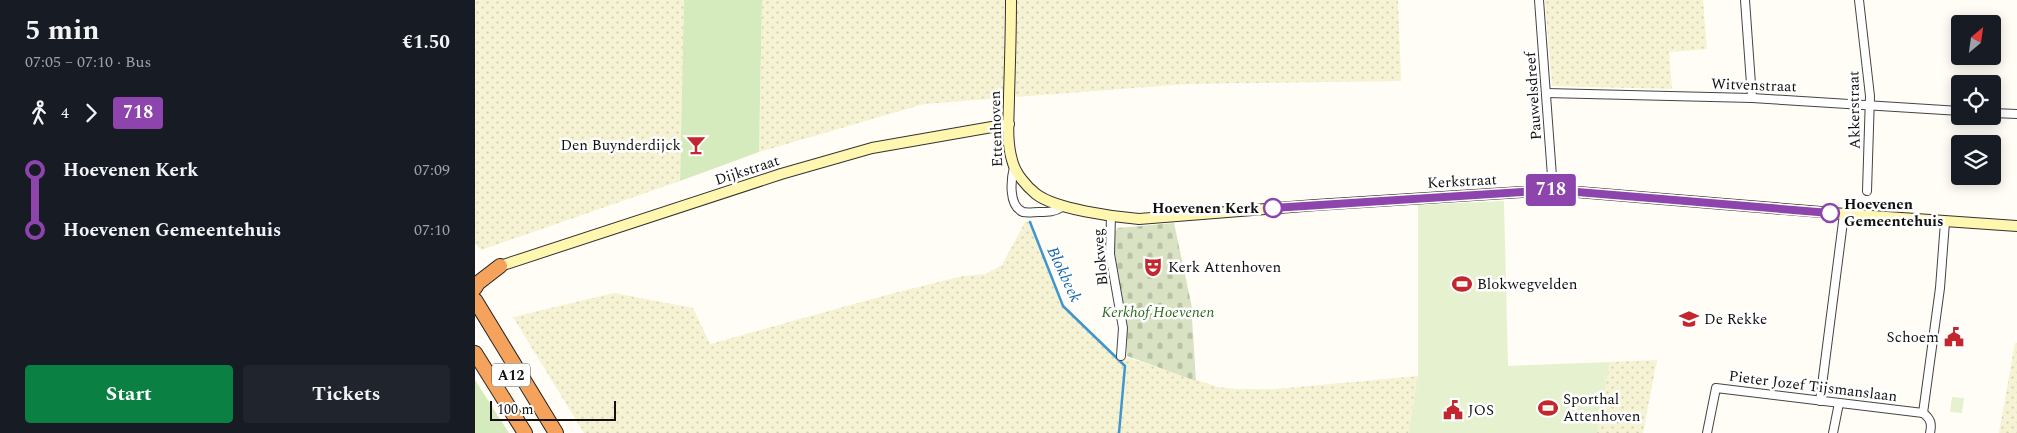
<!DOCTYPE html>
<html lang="en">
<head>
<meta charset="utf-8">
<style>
  :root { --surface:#171b24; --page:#20242c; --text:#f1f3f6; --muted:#9ea1a6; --accent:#0b8043 }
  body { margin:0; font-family:Spectral,serif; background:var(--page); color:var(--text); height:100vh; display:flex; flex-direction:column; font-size:19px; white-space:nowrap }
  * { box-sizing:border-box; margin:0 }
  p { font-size:16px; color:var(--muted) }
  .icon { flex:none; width:28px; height:28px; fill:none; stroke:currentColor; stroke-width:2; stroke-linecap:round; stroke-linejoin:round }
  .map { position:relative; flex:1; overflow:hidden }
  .side { display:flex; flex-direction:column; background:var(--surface); width:475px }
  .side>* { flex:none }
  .badge { padding:0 10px; border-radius:4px; font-size:18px; line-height:32px }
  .needle { width:32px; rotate:29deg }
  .controls { position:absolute; left:1476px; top:15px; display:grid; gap:10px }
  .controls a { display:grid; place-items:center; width:50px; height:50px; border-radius:5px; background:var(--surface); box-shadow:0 2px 12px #0003; font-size:25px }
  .scale { position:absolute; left:15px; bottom:12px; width:126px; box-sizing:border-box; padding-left:5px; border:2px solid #111; border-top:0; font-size:14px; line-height:18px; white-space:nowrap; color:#111; -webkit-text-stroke:4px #fff; paint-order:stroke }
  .map>.badge { position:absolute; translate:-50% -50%; box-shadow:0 0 0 2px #fff }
  .legs { display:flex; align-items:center; gap:8px; height:55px; padding:0 25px; font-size:16px }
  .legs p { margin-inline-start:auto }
  .head { display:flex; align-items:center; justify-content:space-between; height:85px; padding:0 25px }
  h1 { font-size:28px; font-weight:700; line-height:38px }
  .cta { display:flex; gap:10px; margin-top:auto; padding:10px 25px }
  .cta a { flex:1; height:58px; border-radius:5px; background:var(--accent); color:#fff; font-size:20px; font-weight:700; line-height:58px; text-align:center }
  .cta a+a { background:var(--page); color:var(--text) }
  ul { padding:0 25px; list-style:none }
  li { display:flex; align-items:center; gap:18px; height:60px; font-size:19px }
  li i { display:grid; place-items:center; width:8px; height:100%; margin:0 6px; background:currentColor }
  li i::after { content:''; width:12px; height:12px; margin:-6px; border:4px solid; border-radius:50%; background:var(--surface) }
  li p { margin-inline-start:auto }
  li:first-child i { background:linear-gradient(#0000 50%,currentColor 0) }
  li:last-child i { background:linear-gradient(currentColor 50%,#0000 0) }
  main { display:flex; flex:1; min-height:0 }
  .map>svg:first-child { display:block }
  .farmland { fill:url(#farmland-dots) }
  .grass { fill:#d5ebbd }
  .cemetery { fill:url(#cemetery-stones) }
  .pitch { fill:#e6f2cf }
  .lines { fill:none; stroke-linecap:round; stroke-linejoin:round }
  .stream { stroke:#3f96cf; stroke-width:2.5 }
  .street-casing { stroke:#444; stroke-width:10 }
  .secondary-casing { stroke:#333; stroke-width:12 }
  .highway-casing { stroke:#222; stroke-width:16 }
  .street { stroke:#fff; stroke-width:8 }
  .secondary { stroke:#fff6b0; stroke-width:10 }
  .highway { stroke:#f5a25d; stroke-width:14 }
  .line-1-casing { stroke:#fff; stroke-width:11 }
  .line-1 { stroke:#8e44ad; stroke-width:8 }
  .stop-1-dot { fill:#fff; stroke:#8e44ad; stroke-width:2.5 }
  .labels { text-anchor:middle; stroke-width:5; stroke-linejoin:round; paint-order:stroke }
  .shield { fill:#fff; stroke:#585858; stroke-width:1 }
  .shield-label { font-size:14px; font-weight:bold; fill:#111 }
  .street-label { font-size:15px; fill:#111; stroke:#fff }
  .poi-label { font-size:15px; fill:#111; stroke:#fff; text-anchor:start }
  .stop-label { font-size:15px; font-weight:bold; fill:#111; stroke:#fff; text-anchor:start }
  .park-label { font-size:15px; font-style:italic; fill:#2f6b1f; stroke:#fff }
  .water-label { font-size:16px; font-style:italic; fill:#1768a6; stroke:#fff }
</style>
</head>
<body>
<main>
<section class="side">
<div class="head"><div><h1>5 min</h1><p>07:05 – 07:10 · Bus</p></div><b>€1.50</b></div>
<div class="legs"><svg class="icon" aria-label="walk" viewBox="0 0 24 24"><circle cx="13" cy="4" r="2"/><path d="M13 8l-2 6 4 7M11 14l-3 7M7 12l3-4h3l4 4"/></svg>4<svg class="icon" aria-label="forward" viewBox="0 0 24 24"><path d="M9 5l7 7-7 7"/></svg><b class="badge" style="background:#8e44ad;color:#fff">718</b></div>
<ul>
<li><i style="color:#8e44ad"></i><b>Hoevenen Kerk</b><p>07:09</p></li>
<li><i style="color:#8e44ad"></i><b>Hoevenen Gemeentehuis</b><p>07:10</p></li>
</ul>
<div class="cta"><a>Start</a><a>Tickets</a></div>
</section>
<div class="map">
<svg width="1542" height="433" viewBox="0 0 1542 433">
  <defs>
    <pattern id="farmland-dots" width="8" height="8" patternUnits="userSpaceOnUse" patternTransform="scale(1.25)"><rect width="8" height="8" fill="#f6f3d4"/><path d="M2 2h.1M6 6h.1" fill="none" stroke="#d2cfb5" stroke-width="1.8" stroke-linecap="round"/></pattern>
    <pattern id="cemetery-stones" width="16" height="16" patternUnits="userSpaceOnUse" patternTransform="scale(1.25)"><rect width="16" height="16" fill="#d9e3c4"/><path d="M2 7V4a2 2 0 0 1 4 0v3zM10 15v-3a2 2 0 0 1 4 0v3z" fill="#b9c2a7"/></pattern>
  </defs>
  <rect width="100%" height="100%" fill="#fffdf5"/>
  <g class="farmland">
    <path d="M0 0H209L205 181 6 250 0 244Z"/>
    <path d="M287 0H923L926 81 712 84 449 104 284 152Z"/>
    <path d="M1070 0H1228L1232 49 1194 52 1197 89 1077 86Z"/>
    <path d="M555 221 587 301 592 309 642 356 654 358 743 387 759 389H801L943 376 933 433H109L38 317 139 293 218 308 235 344 419 293 488 276 511 274 527 265 550 222Z"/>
    <path d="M1540 343H1542V433H1524Z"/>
    <path d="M1182 360 1168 433H1122L1135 362Z"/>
  </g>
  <g class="grass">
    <path d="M209 0H287L284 152 205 181Z"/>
    <path d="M0 380 34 433H0Z"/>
  </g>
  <path class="cemetery" d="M699 223 719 317 717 318 721 381 652 356 651 326 637 235 643 228Z"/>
  <g class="pitch">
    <path d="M1029 201 1033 366 1135 362 1122 433H933L943 376V205Z"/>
    <path d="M1477 397 1489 398 1487 413 1475 412Z"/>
  </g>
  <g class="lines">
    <path class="stream" d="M555 222 588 306 650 366 644 433"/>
    <defs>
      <g id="street">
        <path d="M1064 0 1078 190"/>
        <path d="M1270 0 1277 98"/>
        <path d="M1384 0 1395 96 1392 191"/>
        <path d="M1071 93 1277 98 1485 111"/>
        <path d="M1518 113 1542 114"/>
        <path d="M539 167C536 179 533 206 548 212 553 213 559 212 564 212 574 212 579 212 587 207"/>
        <path d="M636 215 635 254 648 328 646 356"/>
        <path d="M1345 401 1369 214"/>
        <path d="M1448 413 1465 288 1470 222"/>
        <path d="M1448 413C1456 419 1457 424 1455 433"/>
        <path d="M1232 433 1241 388 1448 413"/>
        <path d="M1358 433 1364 403"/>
      </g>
      <g id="secondary">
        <path d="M536 0C536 32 535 64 534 96 534 116 531 140 537 160 540 173 551 186 561 194 580 209 639 217 664 219L841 205 1078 190 1383 215 1542 226"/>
        <path d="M25 266 306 174 397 148 534 124"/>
      </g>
      <g id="highway">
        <path d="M0 288 3 283 25 266"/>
        <path d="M0 300 81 433"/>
        <path d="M0 353 50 433"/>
      </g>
    </defs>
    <use href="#street" class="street-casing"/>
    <use href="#secondary" class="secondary-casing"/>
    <use href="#highway" class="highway-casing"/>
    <use href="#street" class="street"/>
    <use href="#secondary" class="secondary"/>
    <use href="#highway" class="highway"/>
  </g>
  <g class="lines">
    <defs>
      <path id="line-1" d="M798 208 1078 190 1355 213"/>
    </defs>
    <use href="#line-1" class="line-1-casing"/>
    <use href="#line-1" class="line-1"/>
  </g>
  <defs>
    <symbol id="bar-bare" viewBox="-9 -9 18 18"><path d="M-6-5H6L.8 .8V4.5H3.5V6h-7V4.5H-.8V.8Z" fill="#c4262e" stroke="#fff" stroke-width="2.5" paint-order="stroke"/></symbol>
    <symbol id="theatre-bare" viewBox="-9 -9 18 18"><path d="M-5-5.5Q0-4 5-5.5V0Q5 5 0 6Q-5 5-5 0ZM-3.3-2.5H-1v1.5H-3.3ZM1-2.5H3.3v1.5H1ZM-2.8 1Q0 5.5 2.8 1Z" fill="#c4262e" stroke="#fff" stroke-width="2.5" paint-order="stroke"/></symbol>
    <symbol id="stadium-bare" viewBox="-9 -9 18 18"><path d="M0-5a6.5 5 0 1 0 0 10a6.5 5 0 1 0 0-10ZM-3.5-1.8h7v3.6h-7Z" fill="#c4262e" stroke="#fff" stroke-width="2.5" paint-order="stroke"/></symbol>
    <symbol id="school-bare" viewBox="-9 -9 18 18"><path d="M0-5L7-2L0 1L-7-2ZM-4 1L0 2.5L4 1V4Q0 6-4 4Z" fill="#c4262e" stroke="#fff" stroke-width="2.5" paint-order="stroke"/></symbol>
    <symbol id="civic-bare" viewBox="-9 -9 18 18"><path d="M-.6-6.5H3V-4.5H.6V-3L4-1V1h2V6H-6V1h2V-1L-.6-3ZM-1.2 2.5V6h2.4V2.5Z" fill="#c4262e" stroke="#fff" stroke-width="2.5" paint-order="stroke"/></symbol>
  </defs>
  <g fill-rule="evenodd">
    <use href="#bar-bare" x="207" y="131" width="28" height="28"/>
    <use href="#theatre-bare" x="664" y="253" width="28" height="28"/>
    <use href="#stadium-bare" x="973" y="270" width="28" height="28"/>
    <use href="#school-bare" x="1200" y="305" width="28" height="28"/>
    <use href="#civic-bare" x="1465" y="323" width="28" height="28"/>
    <use href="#stadium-bare" x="1059" y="394" width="28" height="28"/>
    <use href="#civic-bare" x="964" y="396" width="28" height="28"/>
  </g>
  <g class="stop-1-dot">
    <circle cx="798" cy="208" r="9"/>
    <circle cx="1355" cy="213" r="9"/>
  </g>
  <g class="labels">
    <rect class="shield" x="17" y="363.5" width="38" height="23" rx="4"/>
    <g class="shield-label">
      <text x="36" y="380">A12</text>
    </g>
    <g class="street-label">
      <text transform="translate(1279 85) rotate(2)" y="5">Witvenstraat</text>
      <text transform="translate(1058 96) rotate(-94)" y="5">Pauwelsdreef</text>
      <text transform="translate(1379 110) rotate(-91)" y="5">Akkerstraat</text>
      <text transform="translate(521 129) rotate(-92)" y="5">Ettenhoven</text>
      <text transform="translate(272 170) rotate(-18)" y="5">Dijkstraat</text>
      <text transform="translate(987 181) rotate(-3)" y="5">Kerkstraat</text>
      <text transform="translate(625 257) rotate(-95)" y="5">Blokweg</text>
      <text transform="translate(1338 386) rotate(7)" y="5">Pieter Jozef Tijsmanslaan</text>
    </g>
    <g class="poi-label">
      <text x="206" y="150" text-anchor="end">Den Buynderdijck</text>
      <text x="693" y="272">Kerk Attenhoven</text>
      <text x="1002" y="289">Blokwegvelden</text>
      <text x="1229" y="324">De Rekke</text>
      <text x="1464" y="342" text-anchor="end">Schoem</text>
      <text x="1088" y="404">Sporthal<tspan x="1088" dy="17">Attenhoven</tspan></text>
      <text x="993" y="415">JOS</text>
    </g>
    <g class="stop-label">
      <text x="1369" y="209">Hoevenen<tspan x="1369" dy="17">Gemeentehuis</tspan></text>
      <text x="784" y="213" text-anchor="end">Hoevenen Kerk</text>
    </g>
    <g class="park-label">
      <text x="683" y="317">Kerkhof Hoevenen</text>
    </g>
    <g class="water-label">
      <text transform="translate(590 274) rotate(65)" y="6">Blokbeek</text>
    </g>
  </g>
</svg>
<div class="controls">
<a><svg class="needle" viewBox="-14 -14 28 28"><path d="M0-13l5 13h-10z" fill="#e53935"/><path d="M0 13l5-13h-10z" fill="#9ea1a6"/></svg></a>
<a><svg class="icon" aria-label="locate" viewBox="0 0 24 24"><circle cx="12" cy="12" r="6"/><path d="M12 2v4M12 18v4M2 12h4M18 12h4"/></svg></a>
<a><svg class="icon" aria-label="layers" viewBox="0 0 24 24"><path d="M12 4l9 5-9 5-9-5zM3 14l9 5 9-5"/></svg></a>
</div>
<div class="scale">100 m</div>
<b class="badge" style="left:1076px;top:190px;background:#8e44ad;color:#fff">718</b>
</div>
</main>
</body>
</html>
